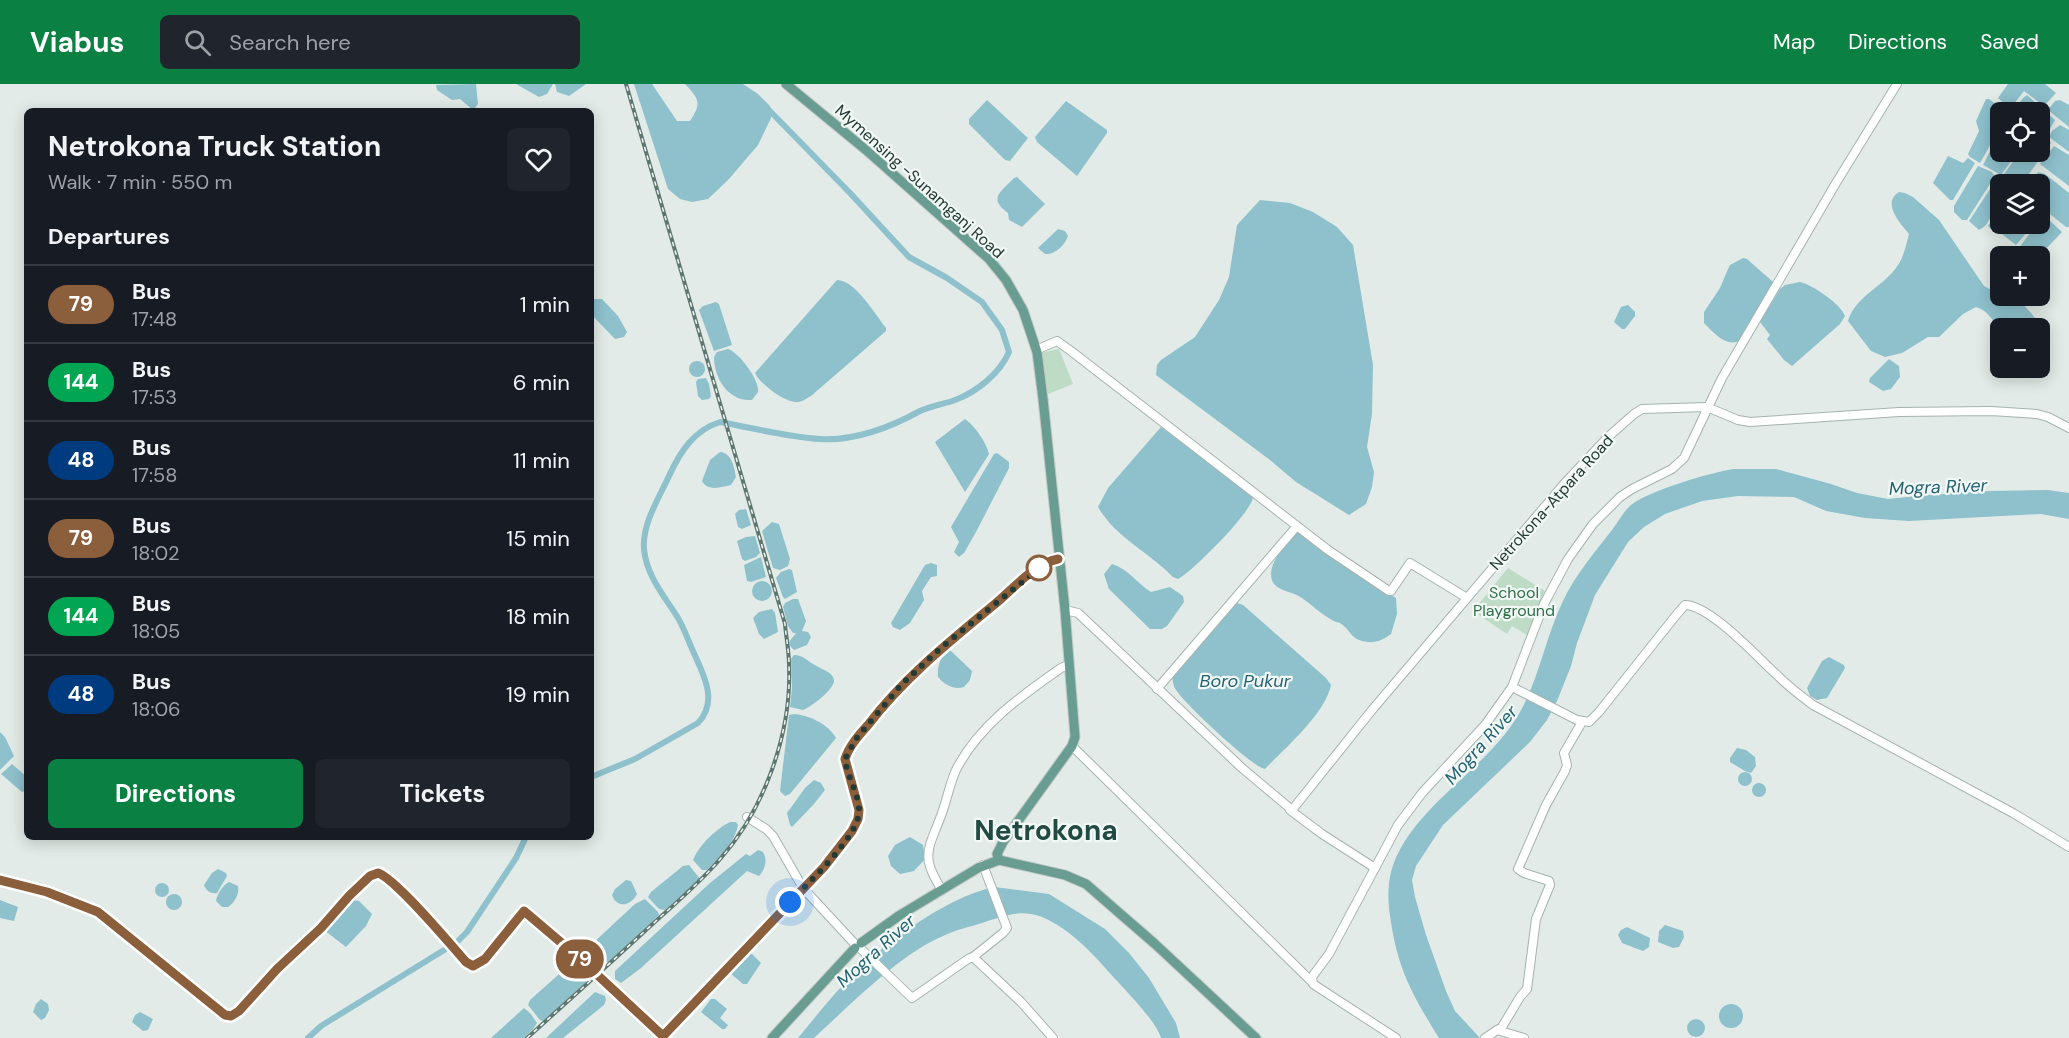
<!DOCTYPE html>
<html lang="en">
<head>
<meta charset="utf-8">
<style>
  :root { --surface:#171b24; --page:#20242c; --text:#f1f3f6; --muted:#9ea1a6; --line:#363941; --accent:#0b8043 }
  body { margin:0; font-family:"DM Sans",sans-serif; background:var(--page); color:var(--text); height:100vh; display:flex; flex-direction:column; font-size:22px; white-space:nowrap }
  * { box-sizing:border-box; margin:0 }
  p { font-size:20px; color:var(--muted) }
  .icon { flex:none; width:33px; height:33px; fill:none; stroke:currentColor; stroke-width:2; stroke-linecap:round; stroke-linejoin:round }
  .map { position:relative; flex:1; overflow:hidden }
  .sheet { position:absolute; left:24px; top:24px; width:570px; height:732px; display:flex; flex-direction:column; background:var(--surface); border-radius:9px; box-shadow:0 3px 15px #0003 }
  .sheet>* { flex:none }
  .badge { padding:0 12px; border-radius:20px; font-size:21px; line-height:39px }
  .tools { position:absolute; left:1990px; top:18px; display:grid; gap:12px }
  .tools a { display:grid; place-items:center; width:60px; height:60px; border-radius:9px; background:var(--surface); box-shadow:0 3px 15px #0003; font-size:30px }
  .you { position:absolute; width:30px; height:30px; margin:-15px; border:4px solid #fff; border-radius:50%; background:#1a73e8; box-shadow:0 0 0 9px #1a73e833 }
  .map>.badge { position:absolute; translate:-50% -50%; box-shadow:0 0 0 3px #fff }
  h2 { padding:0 24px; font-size:22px; line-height:54px }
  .round { display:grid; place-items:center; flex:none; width:63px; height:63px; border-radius:9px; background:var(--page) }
  .headline { display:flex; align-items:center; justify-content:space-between; height:102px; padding:0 24px }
  h1 { font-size:28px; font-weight:700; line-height:45px }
  .button { display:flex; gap:12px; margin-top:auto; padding:12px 24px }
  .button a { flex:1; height:69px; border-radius:9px; background:var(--accent); color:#fff; font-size:24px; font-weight:700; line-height:69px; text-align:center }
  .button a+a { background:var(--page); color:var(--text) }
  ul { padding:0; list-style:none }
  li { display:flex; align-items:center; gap:18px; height:78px; padding:0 24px; border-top:2px solid var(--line) }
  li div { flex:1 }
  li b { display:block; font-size:22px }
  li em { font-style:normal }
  li .badge { min-width:66px; font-weight:700; text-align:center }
  header { display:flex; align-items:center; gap:36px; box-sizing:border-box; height:84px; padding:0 30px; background:var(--accent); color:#fff }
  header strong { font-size:28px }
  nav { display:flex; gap:33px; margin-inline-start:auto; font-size:21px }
  .search { width:420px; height:54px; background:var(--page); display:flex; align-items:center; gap:15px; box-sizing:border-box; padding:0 21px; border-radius:9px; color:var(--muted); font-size:22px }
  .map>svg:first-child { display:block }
  .green { fill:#bddbc5 }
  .water { fill:#8ec1cc }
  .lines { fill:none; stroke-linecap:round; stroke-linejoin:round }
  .canal { stroke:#8ec1cc; stroke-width:6 }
  .minor-casing { stroke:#a5b3ae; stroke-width:10 }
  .major-casing { stroke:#c2c8c6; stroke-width:11 }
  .minor { stroke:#fff; stroke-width:8 }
  .major { stroke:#6a9d91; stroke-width:9 }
  .rail-casing { stroke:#5e7670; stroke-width:4 }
  .rail { stroke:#f2f8f5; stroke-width:1.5; stroke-dasharray:4.5; stroke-linecap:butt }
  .line-casing { stroke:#fff; stroke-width:14 }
  .line { stroke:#8b5e3c; stroke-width:9 }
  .walk { stroke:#243b35; stroke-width:6; stroke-dasharray:0 10.8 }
  .stop-dot { fill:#fff; stroke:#8b5e3c; stroke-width:3 }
  .labels { text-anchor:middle; stroke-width:4.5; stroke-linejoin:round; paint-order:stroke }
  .street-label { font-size:16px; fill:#243b35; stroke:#f2f8f5 }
  .park-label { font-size:16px; fill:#316f4a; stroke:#f2f8f5 }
  .water-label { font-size:18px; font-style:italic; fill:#226372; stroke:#f2f8f5 }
  .town-label { font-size:28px; font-weight:bold; fill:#214b42; stroke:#f2f8f5 }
</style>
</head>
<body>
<header>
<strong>Viabus</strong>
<div class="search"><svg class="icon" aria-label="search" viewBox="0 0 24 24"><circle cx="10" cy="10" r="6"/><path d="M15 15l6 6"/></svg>Search here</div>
<nav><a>Map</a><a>Directions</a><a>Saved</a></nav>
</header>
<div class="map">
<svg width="2069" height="954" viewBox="0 0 2069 954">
  <rect width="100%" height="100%" fill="#e2ebe7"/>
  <g class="green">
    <path d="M1059 265 1073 300 1048 310 1041 269Z"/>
    <path d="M1508 484 1545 507 1527 551 1512 542 1507 550 1473 527Z"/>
  </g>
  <g class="water">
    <path d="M476 0 478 20 473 26 460 15 452 16 437 6 436 1Z"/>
    <path d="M516 0H553L547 10 539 13Z"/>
    <path d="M555 0H586L569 12 557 8Z"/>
    <path d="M634 0H652L677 37H690C702 19 699 15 685 0H743L758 10 770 22 771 34 758 61 729 95 708 115 692 118 680 115 668 105Z"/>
    <path d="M2008 0H2045L2056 9 2044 22 2024 7 2010 25 1998 14Z"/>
    <path d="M2027 11 2055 36 2048 48 2044 50 2040 48V28H2013L2023 14Z"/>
    <path d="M1986 15H1989L2007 28H2001V42L1980 79 1970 73 1968 70 1979 47 1976 37Z"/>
    <path d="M987 16 1028 54 1010 77 1005 76 969 40V35Z"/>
    <path d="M2060 16 2069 21V43L2048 26 2055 17Z"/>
    <path d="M1066 17 1107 46V49L1077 92 1037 58 1035 53Z"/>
    <path d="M2060 41 2069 46V68L2049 53 2052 47Z"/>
    <path d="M2001 46V68H2018L2001 91 1983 81Z"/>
    <path d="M2040 49 2049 55 2051 59 2024 97 2021 100H2017L2005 93 2004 90 2020 68H2040Z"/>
    <path d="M2054 62 2069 71V102L2040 80Z"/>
    <path d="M1948 72 1963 79 1968 74 1975 79 1953 116H1950L1933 99Z"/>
    <path d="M1978 82 1992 88 1995 92 1967 136H1962L1954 128V122Z"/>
    <path d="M2038 88 2045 90 2069 109V143H2066L2040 122V100H2029Z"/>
    <path d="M1017 93 1045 120 1022 143 1009 136 1008 129C988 114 1000 109 1014 94Z"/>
    <path d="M1998 93H2002L2012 100H2001V119L1985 142 1979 146 1969 137Z"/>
    <path d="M1899 108 1905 109 1913 113 1939 136 1984 202 1993 207 2001 208V212C2016 212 2026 222 2035 234L2029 244H2001V248C1993 237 1989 227 1976 223L1963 230 1939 253H1928L1902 269 1885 273 1871 267 1848 237C1856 211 1884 203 1898 181 1904 172 1906 161 1909 150 1901 140 1881 119 1899 108Z"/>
    <path d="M1260 116 1290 119 1313 128 1337 143 1353 161 1373 281 1372 330 1367 363 1374 388 1372 403 1366 420 1349 431 1296 398 1270 376 1156 291 1157 281 1161 276 1195 253 1219 216 1229 193 1237 141Z"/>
    <path d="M2001 122V135L1992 146 1988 142Z"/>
    <path d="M2042 133H2046L2062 148 2041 170 2033 172 2021 161 2037 140H2040Z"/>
    <path d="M2002 140H2034L2016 161 1998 147Z"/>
    <path d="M1058 145 1065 147 1068 152C1065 161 1055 171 1045 170L1038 164Z"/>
    <path d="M1743 174 1747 175 1773 198 1772 202 1740 257C1725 263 1714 249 1704 239V228L1720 204 1728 185 1730 181Z"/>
    <path d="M837 196C855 196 875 230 886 244V247L811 312C807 314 802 318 798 318 786 320 759 299 755 289Z"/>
    <path d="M1800 198C1813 201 1841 220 1845 232L1840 240 1792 282 1784 276 1767 255 1770 251 1760 238 1780 205 1785 201Z"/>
    <path d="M591 212 593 215H602L618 232 627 248 624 253 615 255 591 230Z"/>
    <path d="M716 218 719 220 732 261 714 267 699 226 703 222Z"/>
    <path d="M1628 221 1635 228V232L1625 245H1622L1614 238 1621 223Z"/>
    <path d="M728 265C739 268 760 297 758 308L752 316C729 318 714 295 714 273L717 268Z"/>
    <path d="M1889 275 1899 282 1900 293 1891 305 1883 307 1869 298 1870 294Z"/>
    <circle cx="697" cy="285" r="8"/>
    <path d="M706 294 709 300 711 312 709 315 702 316 698 312 696 298 698 295Z"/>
    <path d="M965 335C975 342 986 358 989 370L965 408 935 358Z"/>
    <path d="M1161 343 1253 413C1252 428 1192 488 1178 495L1173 493C1149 468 1115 453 1098 423L1108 404Z"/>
    <path d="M720 368C732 369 734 383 736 393L731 401C721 403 708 408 702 397L710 376Z"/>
    <path d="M997 369 1009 378V384L976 448 964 469 959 473 954 468 959 458 951 443 994 370Z"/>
    <path d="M1734 385H1776L1831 400 1857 409 1888 415 1926 411 1989 407 2048 406 2069 409V435L2041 430 1909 437 1865 434 1826 427 1794 413 1738 412 1702 417 1665 430 1644 443 1628 458 1595 511 1577 559 1571 582 1557 617 1547 636 1530 658 1443 741 1416 782 1412 796 1415 813 1426 851 1446 907 1455 927 1480 954H1439C1414 914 1398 886 1391 838 1388 821 1387 805 1391 788 1407 729 1477 691 1511 642 1538 605 1543 558 1563 517 1575 491 1595 468 1612 446 1618 438 1624 427 1631 421 1648 407 1712 388 1734 385Z"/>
    <path d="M746 425 751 441 742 445 738 443 735 430 739 426Z"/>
    <path d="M772 438 779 440 790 475 788 482 780 486 773 484 762 447Z"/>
    <path d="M1297 448 1327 467 1355 489 1396 514 1397 530 1391 550C1382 557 1373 560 1362 557 1351 555 1349 544 1340 539 1338 538 1335 538 1332 536 1321 530 1312 521 1302 514 1294 508 1279 507 1274 500 1263 484 1286 459 1297 448Z"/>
    <path d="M755 452 760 469 756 473 745 477 742 475 737 457 746 453Z"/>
    <path d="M761 473 766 493 751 498 747 497 744 481Z"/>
    <path d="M931 479 937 481V492L931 493 922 507 924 516 910 539 900 546 893 543 891 539 925 481Z"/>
    <path d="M1112 480C1127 484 1138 500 1151 508L1170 503 1183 512 1184 518 1167 542 1162 545H1150L1109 505 1104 490Z"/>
    <path d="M789 485 792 486 797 508 785 515 783 513 776 494 781 488Z"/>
    <circle cx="762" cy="507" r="10"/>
    <path d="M793 515H798L806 537 802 547 808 548 811 553 807 561 794 566 790 562 789 558 796 549H793L788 542 783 523 785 519Z"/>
    <path d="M1234 518 1243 521 1326 594 1331 601C1325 630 1285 664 1265 685 1252 683 1185 620 1176 606 1174 603 1172 598 1173 593 1178 577 1220 534 1234 518Z"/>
    <path d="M772 525 775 529 778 548 764 555 759 550 753 534 759 528Z"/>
    <path d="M950 566 972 587 970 596 964 603C953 606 945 601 938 593 937 583 940 571 950 566Z"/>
    <path d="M794 571C803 571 807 577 815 581 821 585 833 588 834 596 835 605 811 623 803 626L790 623 792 604 791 575Z"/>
    <path d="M1829 573 1844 581 1845 584 1827 614 1817 616 1810 612 1807 604 1822 577Z"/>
    <path d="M794 630C809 631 828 640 836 654L790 710 785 712 780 707 789 631Z"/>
    <path d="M0 648 5 653 14 672 0 686Z"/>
    <path d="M1737 664 1746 666 1755 673 1756 682 1751 689 1745 687 1730 678V674Z"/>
    <path d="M12 680 27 693V706L22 708 1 690Z"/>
    <circle cx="1745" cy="695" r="7"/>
    <path d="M814 696 821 699 825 706 814 720 792 743 790 741 787 729 805 704Z"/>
    <circle cx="1759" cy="706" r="7"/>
    <path d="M730 738H736L738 741C735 758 719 774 707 786H702L693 776C699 761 716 745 730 738Z"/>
    <path d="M910 753 923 761 925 775 914 787 900 790 891 782 888 772 895 761Z"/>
    <path d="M758 766 763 768C768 777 765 785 759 792L747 787 641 884 621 899 615 895V887L710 799 746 770 750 772Z"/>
    <path d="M689 781 700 795 665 826 659 825 648 813 651 808 683 782Z"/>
    <path d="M218 785 226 789 227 792 217 809C211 810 206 807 204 801L212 789Z"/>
    <path d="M626 796 631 797 637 810C631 822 617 825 612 811L615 805Z"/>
    <path d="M229 798 238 802C240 810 234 819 228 823H222L216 817C217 810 223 801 229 798Z"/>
    <circle cx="162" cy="806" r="7"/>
    <path d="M994 803 1049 810 1105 845 1129 869 1149 894 1176 939 1180 954H1161C1156 936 1121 902 1107 886 1090 866 1058 834 1031 830 1014 827 998 834 982 839 969 843 955 846 943 852 900 870 849 922 814 954H798C813 936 827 918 843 901 878 863 944 814 994 803Z"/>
    <circle cx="174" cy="818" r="8"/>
    <path d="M645 815 658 828 659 831 612 875 608 878C601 877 590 868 591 861L635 820Z"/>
    <path d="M0 816 18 823 14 837 0 834Z"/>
    <path d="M351 816 359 817 372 830 366 842 346 863 324 846Z"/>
    <path d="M1665 841 1683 847 1684 853 1679 863 1673 864 1658 858 1659 847Z"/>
    <path d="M1627 843 1650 854 1649 863 1643 867 1622 859 1618 851 1621 846Z"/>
    <path d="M748 866 761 879 747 900H743L729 888Z"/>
    <path d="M576 875 583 880 580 885 587 897 548 933 543 937 540 936 528 921 530 916Z"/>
    <path d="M595 908 605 912 606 916 604 921 563 954H546Z"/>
    <path d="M41 915 48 920 49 926 45 934 41 936 33 928 36 920Z"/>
    <path d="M711 915H715L727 925 720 934 728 941 725 945H722L701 928Z"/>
    <circle cx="1731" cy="932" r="12"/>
    <path d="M524 924 530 929 537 939 533 945 524 954H491Z"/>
    <path d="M140 928 153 935 148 946 143 947 132 938 135 931Z"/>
    <circle cx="1696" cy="944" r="9"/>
  </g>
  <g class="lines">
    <g class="canal">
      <path d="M591 693 635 675 698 639C719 617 703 590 693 567 688 556 684 544 678 534 665 513 646 491 644 465 642 440 659 414 669 392 680 368 694 346 720 338 753 344 787 353 820 355 854 357 891 343 920 327 931 322 944 320 955 316 977 308 1000 289 1009 268L1002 246 982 218 947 194 909 173 850 109 766 23"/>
      <path d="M308 954 321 942 457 858 467 848 516 774 526 753"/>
    </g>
    <defs>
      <g id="minor">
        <path d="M1036 266 1057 257 1071 267 1328 466 1389 507H1391L1410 479 1467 514"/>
        <path d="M1065 526 1078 529 1242 684 1292 726 1372 626 1564 400 1608 353 1634 330 1642 325 1707 323 1738 336 1750 338 1899 328 1991 327 2037 330 2048 333 2069 344"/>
        <path d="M1157 605 1297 442"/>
        <path d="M1516 605 1577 636 1589 638 1599 628 1677 530 1685 521C1710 521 1758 574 1777 591 1788 602 1801 612 1813 621L2013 729 2069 763"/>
        <path d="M1072 662 1312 898"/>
        <path d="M1290 726 1322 750 1375 784"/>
        <path d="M747 733 766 745 773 752 803 804 854 859"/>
        <path d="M0 796 47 808 98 828 225 931 231 932 239 927 277 885 321 844 349 812 370 792 381 790 404 810 466 878 473 883 485 875 524 827 577 872 665 954"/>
        <path d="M942 806C919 771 929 765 942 729 947 715 950 699 956 686 979 641 1021 612 1061 584L1068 581"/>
        <path d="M860 864 912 914 968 875 973 873 1021 918 1053 954"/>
        <path d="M973 873 1003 849 1007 844 983 781"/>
        <path d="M1497 946 1524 954"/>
        <path d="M663 952 824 783C837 768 864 743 859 721 855 706 847 691 845 675 849 662 859 651 868 641 905 594 949 558 995 520 1013 505 1034 480 1058 475"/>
        <path d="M1396 954 1313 900 1312 893 1329 870 1398 741 1422 709 1485 641 1512 603 1544 520 1568 475 1593 440 1620 413 1632 405 1672 385 1684 374 1722 294 1836 99 1897 0"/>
        <path d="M1485 954 1502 943 1520 913 1527 905 1536 835 1550 801 1549 797 1524 789 1518 785 1546 721 1565 687 1567 681 1564 669 1582 638"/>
      </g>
      <g id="major">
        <path d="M786 0 866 66 989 175 1006 196 1023 226 1037 268 1043 315 1065 526 1075 653 1072 662 1003 758 997 770 999 776 1065 791 1086 800 1155 860 1256 954"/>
        <path d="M861 859 900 831 978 784 999 776"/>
        <path d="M772 954 855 864"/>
      </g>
    </defs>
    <use href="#minor" class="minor-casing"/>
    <use href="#major" class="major-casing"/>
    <use href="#minor" class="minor"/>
    <use href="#major" class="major"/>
    <defs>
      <path id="rail" d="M527 954C567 918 606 883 645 847 671 823 698 801 721 774 765 724 792 648 789 581 789 567 786 553 785 540L626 0"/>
    </defs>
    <use href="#rail" class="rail-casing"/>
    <use href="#rail" class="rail"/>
  </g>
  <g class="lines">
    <defs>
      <path id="line" d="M0 796 47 808 98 828 225 931 231 932 239 927 277 885 321 844 349 812 370 792 378 789C396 795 450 860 466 878L473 882 485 875 524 827 577 872 663 952 824 783 852 747 858 735 859 726 845 675C849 662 859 651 868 641 904 594 949 558 995 520 1013 505 1034 480 1058 475"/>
    </defs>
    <use href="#line" class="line-casing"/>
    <use href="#line" class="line"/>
    <path class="walk" d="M790 818C807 800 862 750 859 725 858 708 847 692 845 675L856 655 902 600 942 563 1042 482 1039 484"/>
  </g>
  <circle class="stop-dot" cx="1039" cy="484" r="12"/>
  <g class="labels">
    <g class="street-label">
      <text transform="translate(920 97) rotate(42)" y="6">Mymensing -Sunamganj Road</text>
      <text transform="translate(1551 418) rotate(-48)" y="6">Netrokona-Atpara Road</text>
    </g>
    <g class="park-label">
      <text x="1514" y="514">School<tspan x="1514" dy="18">Playground</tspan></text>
    </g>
    <g class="water-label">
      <text transform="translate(1938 403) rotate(-2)" y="6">Mogra River</text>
      <text x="1245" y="603">Boro Pukur</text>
      <text transform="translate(1481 661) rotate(-48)" y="6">Mogra River</text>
      <text transform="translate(876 867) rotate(-42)" y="6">Mogra River</text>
    </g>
    <g class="town-label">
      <text x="1046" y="756">Netrokona</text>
    </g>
  </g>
</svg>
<div class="tools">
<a><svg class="icon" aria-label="locate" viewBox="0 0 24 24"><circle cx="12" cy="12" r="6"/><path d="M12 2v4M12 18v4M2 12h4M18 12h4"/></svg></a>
<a><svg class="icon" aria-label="layers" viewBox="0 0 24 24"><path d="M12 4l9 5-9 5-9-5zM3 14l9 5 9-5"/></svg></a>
<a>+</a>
<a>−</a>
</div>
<div class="you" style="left:790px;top:818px"></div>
<b class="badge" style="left:580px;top:875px;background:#8b5e3c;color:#fff">79</b>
<section class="sheet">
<div class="headline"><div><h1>Netrokona Truck Station</h1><p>Walk · 7 min · 550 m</p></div><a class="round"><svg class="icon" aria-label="heart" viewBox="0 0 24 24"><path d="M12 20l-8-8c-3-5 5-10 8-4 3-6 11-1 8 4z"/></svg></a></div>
<h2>Departures</h2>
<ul>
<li><span class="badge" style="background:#8b5e3c;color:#fff">79</span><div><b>Bus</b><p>17:48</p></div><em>1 min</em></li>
<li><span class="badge" style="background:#00a651;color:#fff">144</span><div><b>Bus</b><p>17:53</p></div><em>6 min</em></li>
<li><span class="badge" style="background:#003b80;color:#fff">48</span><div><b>Bus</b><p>17:58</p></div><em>11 min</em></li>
<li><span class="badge" style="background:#8b5e3c;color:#fff">79</span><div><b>Bus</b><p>18:02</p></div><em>15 min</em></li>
<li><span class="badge" style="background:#00a651;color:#fff">144</span><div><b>Bus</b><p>18:05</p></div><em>18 min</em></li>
<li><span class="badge" style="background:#003b80;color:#fff">48</span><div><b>Bus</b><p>18:06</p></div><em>19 min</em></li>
</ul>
<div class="button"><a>Directions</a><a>Tickets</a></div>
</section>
</div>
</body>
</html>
